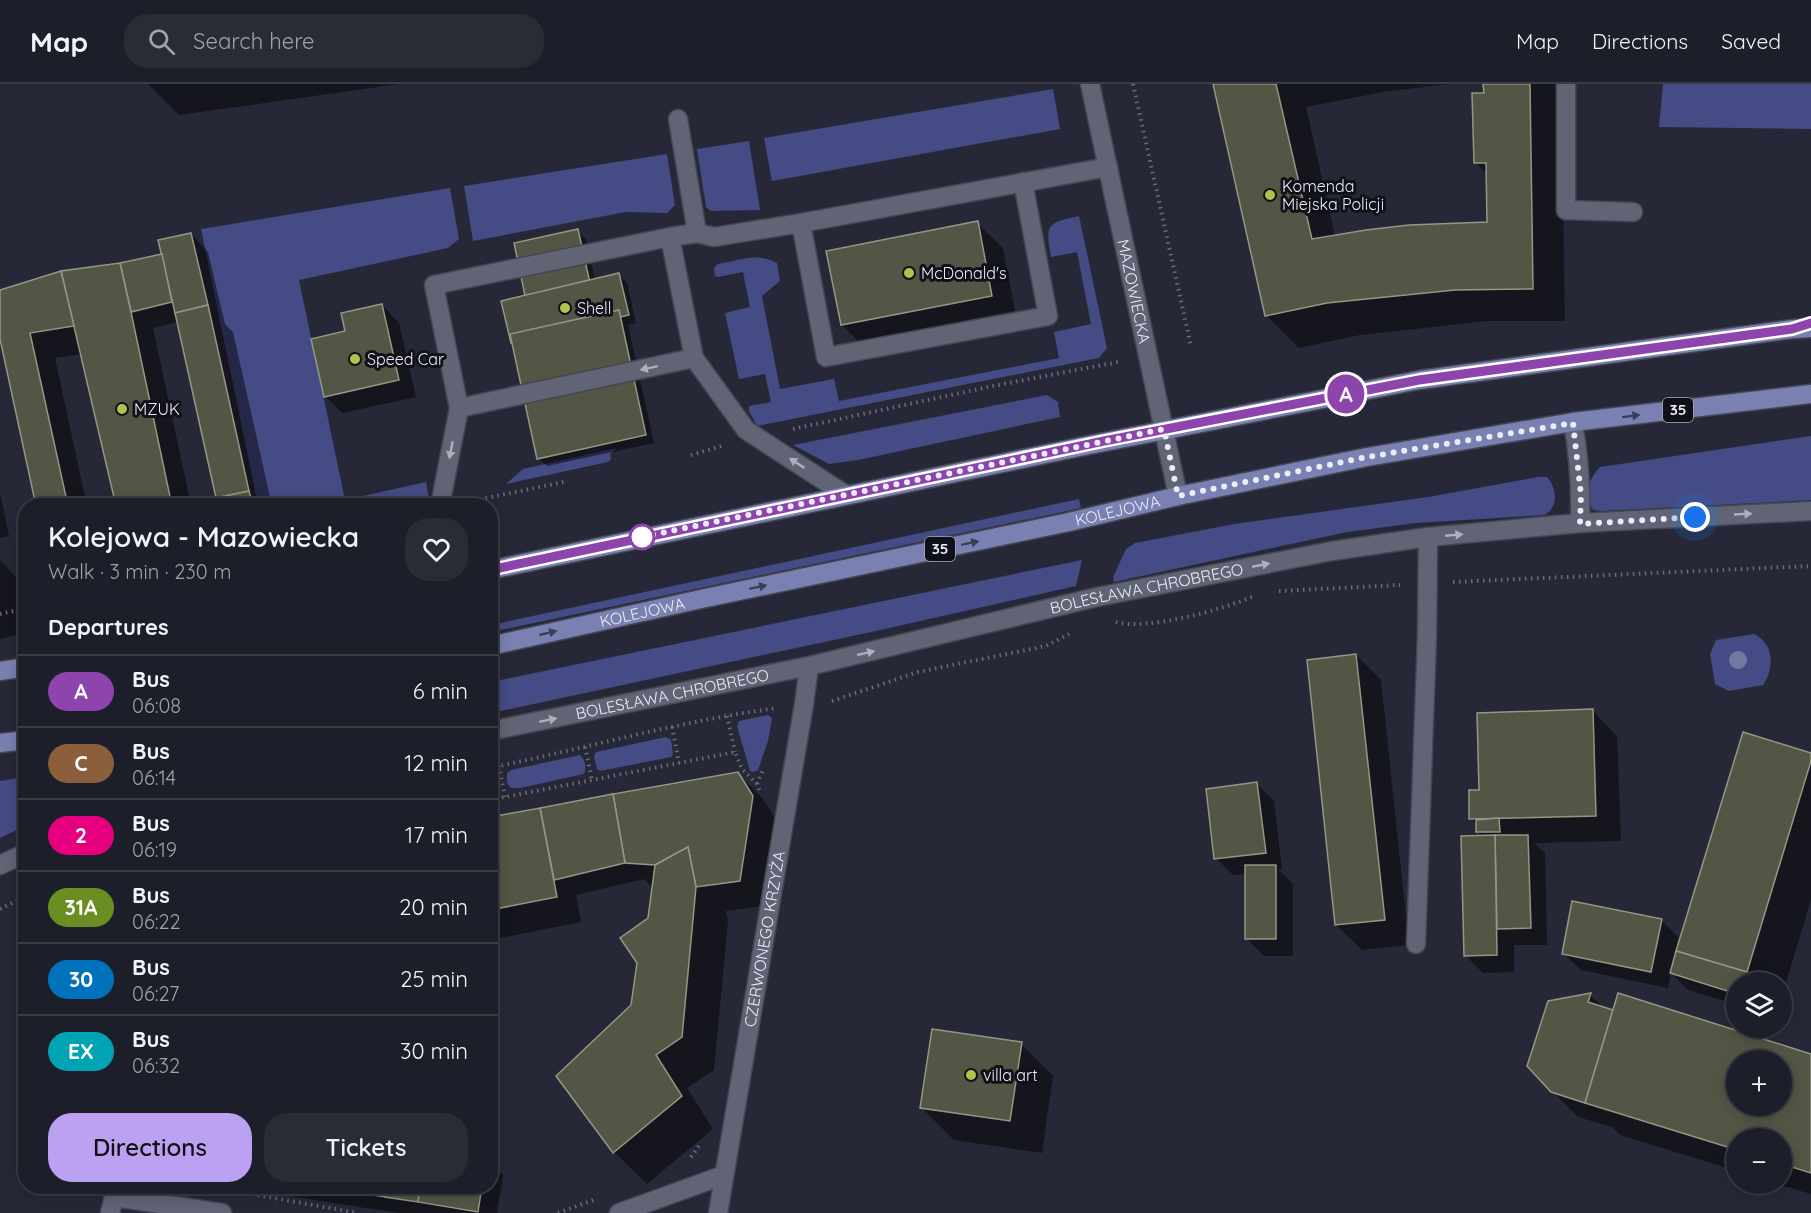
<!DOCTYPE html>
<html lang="en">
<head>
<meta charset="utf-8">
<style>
  :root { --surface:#1c1e29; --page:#292b35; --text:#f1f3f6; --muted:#a0a2a8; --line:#3a3c46; --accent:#bca0f2 }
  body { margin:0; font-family:Quicksand,sans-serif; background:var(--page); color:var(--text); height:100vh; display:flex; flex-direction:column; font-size:22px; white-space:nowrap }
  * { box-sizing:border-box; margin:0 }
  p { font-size:20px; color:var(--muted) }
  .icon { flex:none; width:33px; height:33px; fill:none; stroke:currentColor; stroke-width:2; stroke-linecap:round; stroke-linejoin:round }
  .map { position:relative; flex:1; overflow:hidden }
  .sheet { position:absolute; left:18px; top:414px; width:480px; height:696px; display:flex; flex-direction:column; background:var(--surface); border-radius:24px; box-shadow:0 3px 15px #0003,0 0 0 2px var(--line) }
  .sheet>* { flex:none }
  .badge { padding:0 12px; border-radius:20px; font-size:21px; line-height:39px }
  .controls { position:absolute; left:1726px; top:888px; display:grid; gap:12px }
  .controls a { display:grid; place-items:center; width:66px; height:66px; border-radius:50%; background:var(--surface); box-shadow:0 3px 15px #0003,0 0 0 2px var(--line); font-size:30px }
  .you { position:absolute; width:30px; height:30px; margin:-15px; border:4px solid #fff; border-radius:50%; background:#1a73e8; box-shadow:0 0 0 9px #1a73e833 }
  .map>.badge { position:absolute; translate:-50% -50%; box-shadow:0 0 0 3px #fff }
  h2 { padding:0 30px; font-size:22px; line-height:54px }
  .round { display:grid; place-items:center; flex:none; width:63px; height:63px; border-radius:24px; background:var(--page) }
  .head { display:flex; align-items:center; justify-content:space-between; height:102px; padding:0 30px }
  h1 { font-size:28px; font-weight:600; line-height:45px }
  .cta { display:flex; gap:12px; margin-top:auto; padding:12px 30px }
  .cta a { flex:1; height:69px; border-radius:24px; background:var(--accent); color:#111; font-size:24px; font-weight:600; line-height:69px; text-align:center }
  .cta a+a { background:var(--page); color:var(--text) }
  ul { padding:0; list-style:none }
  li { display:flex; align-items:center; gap:18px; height:72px; padding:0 30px; border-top:2px solid var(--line) }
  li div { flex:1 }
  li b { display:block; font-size:22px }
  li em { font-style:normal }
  li .badge { min-width:66px; font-weight:700; text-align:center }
  header { display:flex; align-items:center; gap:36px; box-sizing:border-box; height:84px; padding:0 30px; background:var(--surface); border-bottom:2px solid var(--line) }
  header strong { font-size:28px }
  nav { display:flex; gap:33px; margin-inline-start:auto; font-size:21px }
  .search { width:420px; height:54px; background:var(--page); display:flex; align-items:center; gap:15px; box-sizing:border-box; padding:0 21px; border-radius:24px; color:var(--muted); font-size:22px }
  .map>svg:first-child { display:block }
  .green { fill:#454b84 }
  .shadow { fill:#0007; fill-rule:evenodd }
  .building { fill:#535645; stroke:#949784; stroke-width:1.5; fill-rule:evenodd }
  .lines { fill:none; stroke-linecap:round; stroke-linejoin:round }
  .service-casing { stroke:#444652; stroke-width:21 }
  .minor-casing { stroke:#444652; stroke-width:21 }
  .primary-casing { stroke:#444652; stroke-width:21 }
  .path { stroke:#6a6c79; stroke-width:4; stroke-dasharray:1.5 4.5; stroke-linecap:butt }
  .service { stroke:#616475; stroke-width:18 }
  .minor { stroke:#616475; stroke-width:18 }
  .primary { stroke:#7a81b2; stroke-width:18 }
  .tree { fill:#73799e }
  .oneway { fill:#acafbc }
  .oneway2 { fill:#3a3e56 }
  .line-casing { stroke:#fff; stroke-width:14 }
  .line { stroke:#8e44ad; stroke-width:9 }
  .walk { stroke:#eaecf7; stroke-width:6; stroke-dasharray:0 10.8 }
  .poi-dot { fill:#b5c249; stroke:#101118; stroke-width:2 }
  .stop-dot { fill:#fff; stroke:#8e44ad; stroke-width:3 }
  .labels { text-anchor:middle; stroke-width:6; stroke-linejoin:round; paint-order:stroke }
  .shield { fill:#101118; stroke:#a9aab4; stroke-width:1.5 }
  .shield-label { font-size:15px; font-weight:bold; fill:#eaecf7 }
  .poi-label { font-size:16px; fill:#eaecf7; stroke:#101118; text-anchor:start }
  .street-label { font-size:16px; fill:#eaecf7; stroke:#101118 }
</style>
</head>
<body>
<header>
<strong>Map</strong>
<div class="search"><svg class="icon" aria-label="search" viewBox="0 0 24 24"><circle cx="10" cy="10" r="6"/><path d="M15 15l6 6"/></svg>Search here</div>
<nav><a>Map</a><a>Directions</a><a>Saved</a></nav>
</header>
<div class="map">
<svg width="1811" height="1129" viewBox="0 0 1811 1129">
  <rect width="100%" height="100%" fill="#262837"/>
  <g class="green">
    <path d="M1663 0H1811V45L1659 43Z"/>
    <path d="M1053 5 1060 45 772 97 764 54Z"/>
    <path d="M749 57 760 126 711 127 706 123 697 65Z"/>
    <path d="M667 70 675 121 667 129 626 128 473 157 464 102Z"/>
    <path d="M450 104 459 155 448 164 299 196 345 416 426 398 430 421H258L201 145Z"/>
    <path d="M1079 132 1107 264 1099 274 757 342 749 327V322L771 318 765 290 739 295 725 229 750 223 743 188 718 193 715 192 714 184 718 180C740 176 757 168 777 179L780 197 762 212 780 305 834 295 839 317 1059 274 1054 248 1091 240 1077 168 1051 173C1045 140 1047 139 1079 132Z"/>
    <path d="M1047 311 1058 318 1060 333 858 376 829 380 793 361Z"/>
    <path d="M1811 352V416L1602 427 1593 426C1583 410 1588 396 1600 383Z"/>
    <path d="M617 364 610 370 611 375 608 378 506 400 523 385Z"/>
    <path d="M1538 393H1547C1557 404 1559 424 1544 431L1416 439 1347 448 1114 498 1113 493 1126 465 1135 459 1234 440 1428 413Z"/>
    <path d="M1079 415 1081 424 491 548V541Z"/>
    <path d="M1082 476 1076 502 876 547 491 629V598Z"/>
    <path d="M1754 550C1775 560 1774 585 1763 601L1729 607 1715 600 1710 570 1716 556Z"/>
    <path d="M768 631 772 634 768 657 758 686 753 688 750 687 737 642 739 637Z"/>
    <path d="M666 653 671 656 673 670 671 673 600 687 597 685 594 673 596 668Z"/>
    <path d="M580 671C585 676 587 683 584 690L520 704H511L507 699V689L511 686Z"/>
    <path d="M25 693V742L0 754V697Z"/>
  </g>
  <g class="shadow">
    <path d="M148 0H399L179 31Z"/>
    <path d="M1215 0H1449L1383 8 1306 23 1335 152 1488 139V91L1476 79 1485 10V0H1561L1565 237H1488L1360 251 1299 264 1266 231Z"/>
    <path d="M977 139 1003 164 1017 237 867 266 842 241Z"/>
    <path d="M577 147 586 155 595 196 619 191 627 199 636 239 628 241 654 359 547 382 538 374Z"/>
    <path d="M191 150 208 168 225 240 233 248 272 422H117L82 270 55 274 87 422H38L0 248V208L164 171ZM178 238 218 415 191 421 153 244Z"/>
    <path d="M382 221 399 239 416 313 342 329 325 312 347 248Z"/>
    <path d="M0 408 9 452 0 454Z"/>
    <path d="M0 476 21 498 26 516V549L0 555Z"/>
    <path d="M1356 571 1381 596 1409 861 1362 866 1336 841Z"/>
    <path d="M1592 626 1617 652 1621 757 1534 759 1545 769 1547 861H1514V888L1483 889 1466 872 1483 753 1478 748V742L1471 735 1480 707Z"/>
    <path d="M1811 671V816L1782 912V898H1737V921L1688 906 1671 889 1668 904 1581 886 1563 869 1661 836 1678 853 1677 862H1679Z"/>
    <path d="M738 690 763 715 778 738 764 822 726 827 728 837 714 986 687 1004 713 1045 647 1100 614 1068 558 992 633 922 649 835 652 804 644 795 576 811 581 838 490 856V734Z"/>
    <path d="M1257 700 1274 717 1282 785 1279 786 1293 800V872H1264L1246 854V790L1233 791 1216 774Z"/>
    <path d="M1590 911 1605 925 1811 972V1110L1777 1100H1782V1054H1737V1087L1620 1051 1612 1043 1578 1033 1552 1007ZM1737 976H1782V1022H1737Z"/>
    <path d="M1021 960 1053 992 1042 1069 954 1056 921 1023Z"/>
    <path d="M490 1079 503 1091 497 1129H398L269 1109 263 1102H490Z"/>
  </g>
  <g class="building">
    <path d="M1213 0H1276L1312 155 1366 146 1409 141 1487 138 1486 79H1474L1472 9H1484L1483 0H1530L1533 205 1455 206 1327 219 1265 232Z"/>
    <path d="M978 137 992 212 841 241 826 167Z"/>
    <path d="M578 145 592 208 527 221 514 159Z"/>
    <path d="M191 149 208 221 175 229 158 156Z"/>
    <path d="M162 170 172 218 131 228 120 179Z"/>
    <path d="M120 179 131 228 172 422H116L61 187Z"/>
    <path d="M61 187 74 242 30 249 68 422H36L0 255V206Z"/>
    <path d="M619 189 629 231 511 259 501 217Z"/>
    <path d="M382 220 399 296 324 313 311 255 345 247 341 229Z"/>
    <path d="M208 221 249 407 216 414 175 229Z"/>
    <path d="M619 226 646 351 537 375 510 250Z"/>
    <path d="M249 407 253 422H183L216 414Z"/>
    <path d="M1356 570 1385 836 1335 841 1307 576Z"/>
    <path d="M1593 625 1596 732 1469 735V706H1479L1477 629Z"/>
    <path d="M1743 648 1811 669V677L1747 888 1676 867Z"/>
    <path d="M738 688 753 712 740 797 696 803 688 763 655 781 625 779 613 710Z"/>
    <path d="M1257 698 1266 769 1214 775 1206 705Z"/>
    <path d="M613 710 625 779 554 796 540 724Z"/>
    <path d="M540 724 557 813 490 826V733Z"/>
    <path d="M1499 734 1500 748H1476V736Z"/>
    <path d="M1495 751H1528L1531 844 1497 845Z"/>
    <path d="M1495 751 1497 871 1464 872 1461 752Z"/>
    <path d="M688 763 696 803 682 953 656 971 682 1012 613 1069 556 992 631 921 637 879 620 854 648 834 655 781Z"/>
    <rect x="1245" y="781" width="31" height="74"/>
    <path d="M1572 817 1662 835 1651 888 1562 870Z"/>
    <path d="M1676 867 1747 888 1744 898H1737V910L1670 889Z"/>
    <path d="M1591 909 1588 918 1613 926 1585 1019 1551 1008 1527 982 1548 917Z"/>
    <path d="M1618 909 1811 970V1089L1782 1080V1054H1737V1066L1585 1019ZM1737 976H1782V1022H1737Z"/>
    <path d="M932 945 1022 958 1010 1037 920 1024Z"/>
    <path d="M317 1102H387L385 1113Z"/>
    <path d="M387 1102H420L418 1118 385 1113Z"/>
    <path d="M420 1102H482L478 1128 418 1118Z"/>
  </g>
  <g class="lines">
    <defs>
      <g id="service">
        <path d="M678 35 697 149"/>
        <path d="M1566 126 1633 128"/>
        <path d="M801 139 826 273 1048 232 1023 98"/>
        <path d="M670 153 694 274"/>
        <path d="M459 324 434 201 670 153 697 149 714 153 801 139 1108 83"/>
        <path d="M1573 338C1579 372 1581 406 1580 439"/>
        <path d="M440 422 459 324 694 274 746 346 846 411"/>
        <path d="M1416 860 1427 550 1428 453"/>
      </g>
      <g id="minor">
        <path id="s1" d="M1090 0 1178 412"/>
        <path d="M1566 126V0"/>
        <path id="s2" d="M490 647 809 582 1097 513 1332 467 1428 453 1580 439 1811 427"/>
        <path d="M0 781 26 769"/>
        <path d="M110 1129 114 1113 222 1129"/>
        <path d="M619 1129 724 1091"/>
        <path id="s3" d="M718 1129 804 620 809 582"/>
      </g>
      <g id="primary">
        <path d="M490 486 1084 362 1419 296 1792 245 1811 244"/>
        <path id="s4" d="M490 562 701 515 1069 438 1178 412 1367 373 1573 338 1811 310"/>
        <path d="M0 587 26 583"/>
        <path d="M0 659 26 656"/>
      </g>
    </defs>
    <use href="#service" class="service-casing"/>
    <use href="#minor" class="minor-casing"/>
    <use href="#primary" class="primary-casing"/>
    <g class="path">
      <path d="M1133 0 1191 262"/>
      <path d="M793 345 993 302 1118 278"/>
      <path d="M691 371 725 361"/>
      <path d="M468 418 568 397"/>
      <path d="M1453 498 1811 482"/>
      <path d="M1279 507 1400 501"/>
      <path d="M0 530 26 524"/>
      <path d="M1116 538C1146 547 1225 525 1254 512"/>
      <path d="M832 617 918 588 1046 562 1069 550"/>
      <path d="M727 632 735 668"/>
      <path d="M672 643 679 679"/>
      <path d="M585 663 592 696"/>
      <path d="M499 682 505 713"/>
      <path d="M490 684C586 664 681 637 777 624"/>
      <path d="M757 700 764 684"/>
      <path d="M490 716 735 668 742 685 757 700 761 710"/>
      <path d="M0 825 26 812"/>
      <path d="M691 1073 701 1059"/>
      <path d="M240 1108 358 1129"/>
      <path d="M558 1129 596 1115"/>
    </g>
    <use href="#service" class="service"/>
    <use href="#minor" class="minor"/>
    <use href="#primary" class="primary"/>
  </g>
  <circle class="tree" cx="1738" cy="576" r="9"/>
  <defs><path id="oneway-solid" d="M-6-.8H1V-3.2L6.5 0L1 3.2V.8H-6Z" transform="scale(1.5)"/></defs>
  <g class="oneway">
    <use href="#oneway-solid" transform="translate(649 284) rotate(168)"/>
    <use href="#oneway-solid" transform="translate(451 366) rotate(101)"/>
    <use href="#oneway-solid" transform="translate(797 379) rotate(-147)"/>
    <use href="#oneway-solid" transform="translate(1743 430) rotate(-3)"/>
    <use href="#oneway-solid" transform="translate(1454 451) rotate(-5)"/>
    <use href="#oneway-solid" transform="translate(1261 481) rotate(-11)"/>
    <use href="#oneway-solid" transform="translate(866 569) rotate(-13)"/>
    <use href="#oneway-solid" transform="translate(548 636) rotate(-12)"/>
  </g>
  <g class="oneway2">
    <use href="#oneway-solid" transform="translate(1631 332) rotate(-7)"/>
    <use href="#oneway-solid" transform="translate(970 459) rotate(-12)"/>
    <use href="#oneway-solid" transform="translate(758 503) rotate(-12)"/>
    <use href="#oneway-solid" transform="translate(548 549) rotate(-13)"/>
  </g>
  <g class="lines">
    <defs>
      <path id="line" d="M490 486 1104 357 1419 296 1792 245 1811 239"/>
    </defs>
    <use href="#line" class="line-casing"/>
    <use href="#line" class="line"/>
    <path class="walk" d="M642 453 637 454 1164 345 1178 412 1367 373 1573 339 1581 411 1580 440 1695 433"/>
  </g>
  <g class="poi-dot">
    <circle cx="1270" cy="111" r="6"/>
    <circle cx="909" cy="189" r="6"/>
    <circle cx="565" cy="224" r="6"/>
    <circle cx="355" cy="275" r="6"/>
    <circle cx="122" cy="325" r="6"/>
    <circle cx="971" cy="991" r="6"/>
  </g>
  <circle class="stop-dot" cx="642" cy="453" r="12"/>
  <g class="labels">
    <g class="shield">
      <rect x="1663" y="314" width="30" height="24" rx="4.5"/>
      <rect x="925" y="453" width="30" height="24" rx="4.5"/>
    </g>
    <g class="shield-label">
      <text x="1678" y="331">35</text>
      <text x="940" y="470">35</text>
    </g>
    <g class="poi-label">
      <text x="1282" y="108">Komenda<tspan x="1282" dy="18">Miejska Policji</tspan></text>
      <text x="921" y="195">McDonald's</text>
      <text x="577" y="230">Shell</text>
      <text x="367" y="281">Speed Car</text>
      <text x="134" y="331">MZUK</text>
      <text x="983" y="997">villa art</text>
    </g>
    <g class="street-label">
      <text dy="6" stroke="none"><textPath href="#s1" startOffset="212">MAZOWIECKA</textPath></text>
      <text dy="6" stroke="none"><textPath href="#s4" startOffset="642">KOLEJOWA</textPath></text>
      <text dy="6" stroke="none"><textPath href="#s2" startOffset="672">BOLESŁAWA CHROBREGO</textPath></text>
      <text dy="6" stroke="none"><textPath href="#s4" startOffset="156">KOLEJOWA</textPath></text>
      <text dy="6" stroke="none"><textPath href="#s2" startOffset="186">BOLESŁAWA CHROBREGO</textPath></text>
      <text dy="6" stroke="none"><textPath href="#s3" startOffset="278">CZERWONEGO KRZYŻA</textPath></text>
    </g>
  </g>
</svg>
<div class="controls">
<a><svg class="icon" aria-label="layers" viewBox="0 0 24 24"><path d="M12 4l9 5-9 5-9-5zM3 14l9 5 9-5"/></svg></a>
<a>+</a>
<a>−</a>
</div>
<div class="you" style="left:1695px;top:433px"></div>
<b class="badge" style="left:1346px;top:310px;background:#8e44ad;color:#fff">A</b>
<section class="sheet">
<div class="head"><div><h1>Kolejowa - Mazowiecka</h1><p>Walk · 3 min · 230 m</p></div><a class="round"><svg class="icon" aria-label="heart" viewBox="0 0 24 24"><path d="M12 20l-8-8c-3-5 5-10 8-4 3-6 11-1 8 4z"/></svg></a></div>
<h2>Departures</h2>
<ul>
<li><span class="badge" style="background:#8e44ad;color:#fff">A</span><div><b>Bus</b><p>06:08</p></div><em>6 min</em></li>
<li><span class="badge" style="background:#8b5e3c;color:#fff">C</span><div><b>Bus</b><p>06:14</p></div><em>12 min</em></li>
<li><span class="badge" style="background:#e6007e;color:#fff">2</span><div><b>Bus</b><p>06:19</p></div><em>17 min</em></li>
<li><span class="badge" style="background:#6b8e23;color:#fff">31A</span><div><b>Bus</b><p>06:22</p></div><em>20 min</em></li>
<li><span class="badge" style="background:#0072bc;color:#fff">30</span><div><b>Bus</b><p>06:27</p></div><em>25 min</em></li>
<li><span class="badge" style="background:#00a3b4;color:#fff">EX</span><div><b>Bus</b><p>06:32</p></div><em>30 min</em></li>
</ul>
<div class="cta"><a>Directions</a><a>Tickets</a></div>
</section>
</div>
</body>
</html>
